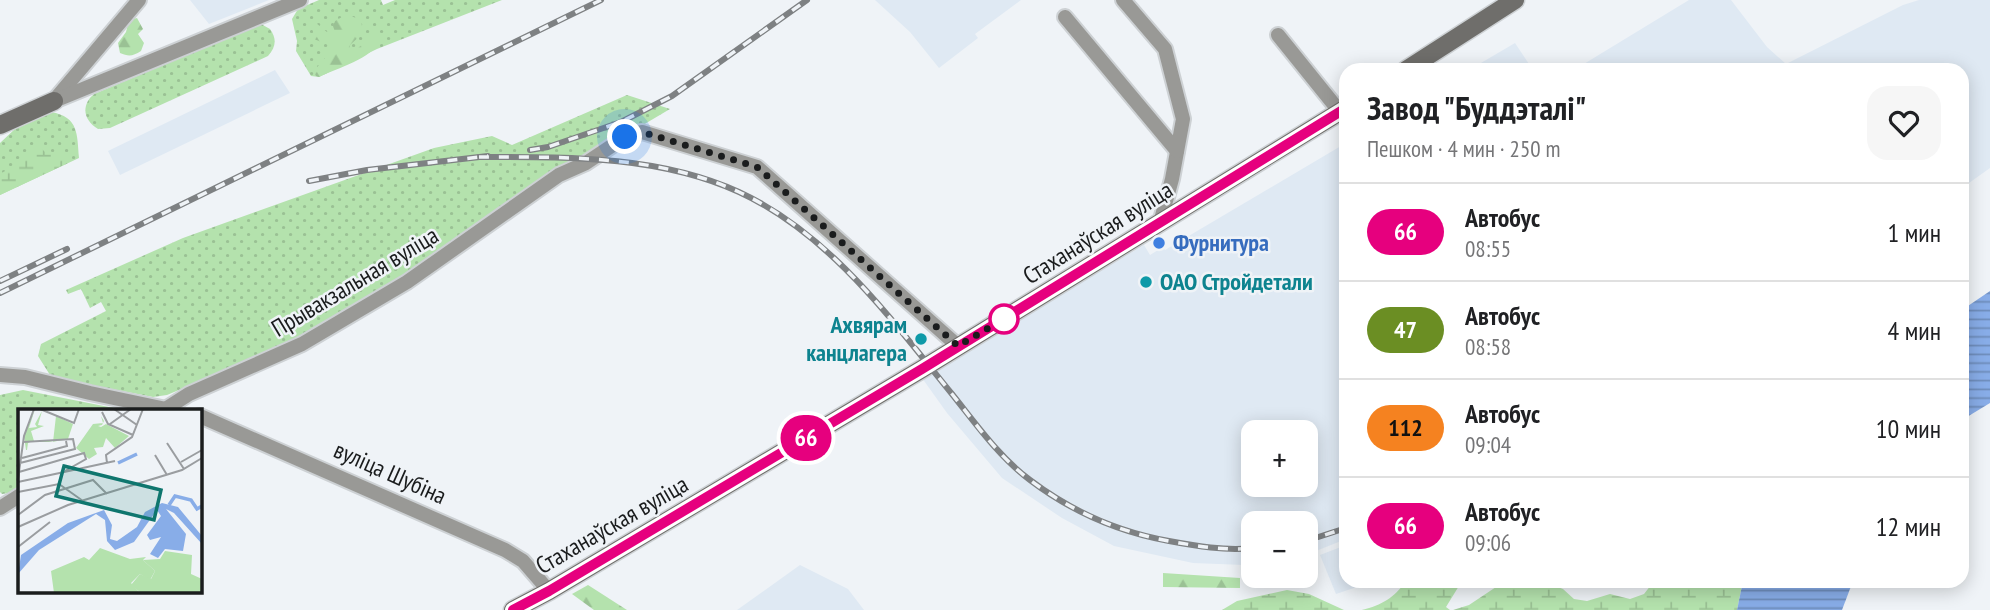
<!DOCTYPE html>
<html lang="ru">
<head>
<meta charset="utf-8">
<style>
  :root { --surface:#fff; --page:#f6f6f6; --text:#202124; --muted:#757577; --line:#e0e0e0 }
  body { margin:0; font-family:"PT Sans Narrow",sans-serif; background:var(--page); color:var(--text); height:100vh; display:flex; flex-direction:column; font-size:26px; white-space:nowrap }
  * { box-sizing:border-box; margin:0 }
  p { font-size:23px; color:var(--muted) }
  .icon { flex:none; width:38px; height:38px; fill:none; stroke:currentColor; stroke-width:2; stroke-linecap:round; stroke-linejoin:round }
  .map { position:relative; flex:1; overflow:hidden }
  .details { position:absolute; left:1339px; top:63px; width:630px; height:525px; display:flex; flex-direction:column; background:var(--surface); border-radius:21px; box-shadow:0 4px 18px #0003 }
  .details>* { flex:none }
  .badge { padding:0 14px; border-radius:23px; font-size:24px; line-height:46px }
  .buttons { position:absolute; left:1241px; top:420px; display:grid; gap:14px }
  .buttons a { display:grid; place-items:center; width:77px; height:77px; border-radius:14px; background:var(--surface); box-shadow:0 4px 18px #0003; font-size:35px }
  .you { position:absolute; width:35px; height:35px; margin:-18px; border:5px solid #fff; border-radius:50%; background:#1a73e8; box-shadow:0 0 0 10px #1a73e833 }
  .map>.badge { position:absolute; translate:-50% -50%; box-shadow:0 0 0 4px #fff }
  .round { display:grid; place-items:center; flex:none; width:74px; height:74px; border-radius:21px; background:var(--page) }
  .summary { display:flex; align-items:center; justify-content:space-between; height:119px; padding:0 28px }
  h1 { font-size:33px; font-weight:800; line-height:52px }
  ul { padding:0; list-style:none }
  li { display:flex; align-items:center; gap:21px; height:98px; padding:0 28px; border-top:2px solid var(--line) }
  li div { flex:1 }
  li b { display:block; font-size:26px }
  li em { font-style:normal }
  li .badge { min-width:77px; font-weight:700; text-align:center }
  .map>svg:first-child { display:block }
  .built { fill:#dfe9f3; fill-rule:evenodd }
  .green { fill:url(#green-dots) }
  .forest { fill:url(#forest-firs) }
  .wetland { fill:url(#wetland-marsh) }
  .water { fill:url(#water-rules) }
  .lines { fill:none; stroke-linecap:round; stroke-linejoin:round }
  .street-casing { stroke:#cdd1d4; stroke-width:18 }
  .secondary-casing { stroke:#cdd1d4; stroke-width:21 }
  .street { stroke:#999996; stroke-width:14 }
  .secondary { stroke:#6f6e6b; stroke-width:18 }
  .rail-casing { stroke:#7e8183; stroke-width:6 }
  .rail { stroke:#eff3f7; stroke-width:3.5; stroke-dasharray:10; stroke-linecap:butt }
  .line-casing { stroke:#fff; stroke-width:16 }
  .line { stroke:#e6007e; stroke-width:10 }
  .walk { stroke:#1a1c1d; stroke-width:7; stroke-dasharray:0 12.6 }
  .shop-dot { fill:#3f7fe0; stroke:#eff3f7; stroke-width:2.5 }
  .culture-dot { fill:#0f9aa8; stroke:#eff3f7; stroke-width:2.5 }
  .stop-dot { fill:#fff; stroke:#e6007e; stroke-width:3.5 }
  .labels { text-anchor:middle; stroke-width:5; stroke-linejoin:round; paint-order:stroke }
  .street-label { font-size:24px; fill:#1a1c1d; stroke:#eff3f7 }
  .shop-label { font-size:24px; font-weight:bold; fill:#366cbe; stroke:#eff3f7; text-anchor:start }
  .culture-label { font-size:24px; font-weight:bold; fill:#0d838f; stroke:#eff3f7; text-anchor:start }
  .inset-river { fill:none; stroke:#88ade8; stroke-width:3.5 }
  .inset-road { fill:none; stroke:#9a9da0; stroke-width:2 }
  .view { fill:#0f766e; fill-opacity:0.15; stroke:#0f766e; stroke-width:3.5 }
  .inset-edge { fill:none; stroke:#1a1c1d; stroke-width:3.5 }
</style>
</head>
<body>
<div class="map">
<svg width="1990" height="610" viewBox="0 0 1990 610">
  <defs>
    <pattern id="green-dots" width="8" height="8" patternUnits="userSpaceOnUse" patternTransform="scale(1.75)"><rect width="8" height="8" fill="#b4e2ad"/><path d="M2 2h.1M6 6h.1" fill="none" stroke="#9ac194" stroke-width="1.8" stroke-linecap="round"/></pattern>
    <pattern id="forest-firs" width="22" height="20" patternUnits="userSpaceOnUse" patternTransform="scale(1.75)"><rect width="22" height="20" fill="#b4e2ad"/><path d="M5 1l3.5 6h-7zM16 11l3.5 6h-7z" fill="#9ac194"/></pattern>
    <pattern id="wetland-marsh" width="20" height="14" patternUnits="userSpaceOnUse" patternTransform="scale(1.75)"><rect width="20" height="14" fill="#b4e2ad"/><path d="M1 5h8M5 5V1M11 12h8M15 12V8" fill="none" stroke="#9ac194"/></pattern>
    <pattern id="water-rules" width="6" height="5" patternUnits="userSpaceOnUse" patternTransform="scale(1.75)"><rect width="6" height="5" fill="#88ade8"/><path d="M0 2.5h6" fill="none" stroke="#6e8cbb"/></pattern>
  </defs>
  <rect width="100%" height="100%" fill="#eff3f7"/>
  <g class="built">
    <path d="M190 0H269L209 24Z"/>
    <path d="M875 0H1021L975 34 978 38 939 68 910 32Z"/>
    <path d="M1689 0H1731L1767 47 1786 64 1903 5 1919 0H1990V168L1962 188V70H1574Z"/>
    <path d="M1515 43 1533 70H1469Z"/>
    <path d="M275 70 290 93 120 175 108 151Z"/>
    <path d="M1346 143V539L1306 555V523H1253V563L1244 565 1193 563 1114 546 1062 518 1002 478 947 413 922 378 1144 245 1150 255 1163 247 1165 250ZM1253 432H1306V485H1253Z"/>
    <path d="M1346 545V581H1375L1336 594 1320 555Z"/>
    <path d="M800 565 848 589 864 610H737Z"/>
  </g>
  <g class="green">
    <path d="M319 0H381L383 5 395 0H502L377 49 319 77 311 76 296 51 297 41 292 19 298 9Z"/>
    <path d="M261 24 270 29C277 39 276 47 268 56L110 128 98 129C83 120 81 105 94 94Z"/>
    <path d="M627 95 670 109 577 164 546 174 399 280 298 340 167 395 153 397 60 379 50 375 38 356 41 344 106 311 101 302 90 308 81 289 68 294 66 290 183 238 434 148 492 136 512 145Z"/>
    <path d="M51 112C79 117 77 134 79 158L0 195V143L16 128Z"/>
    <path d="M23 390 124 410H19V487L9 493 2 494 0 492V395Z"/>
  </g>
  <g class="forest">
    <path d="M351 16 361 20 363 33 350 45V51C360 51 364 39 374 36L381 40C371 59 338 68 319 77L316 76 314 72C319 62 329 58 331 46L314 39 312 25 316 23 333 37 336 35 333 26 335 21 342 17Z"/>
    <path d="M137 18 143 29 138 34 144 43 141 51C133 56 129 57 120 53L118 43 126 32 129 20Z"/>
    <path d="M1163 573 1240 578V588L1163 587Z"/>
    <path d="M588 585 627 610H594L572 594Z"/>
  </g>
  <g class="wetland">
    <path d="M36 148H41L46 153 62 155 66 164 0 195V174L29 157Z"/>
    <path d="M1406 581H1462L1446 607 1450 610H1362C1382 605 1394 598 1406 581Z"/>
    <path d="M1505 581 1545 582 1563 589 1574 599 1587 601 1610 594 1630 599 1644 594 1651 585 1662 581H1743L1737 610H1453L1469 605Z"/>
    <path d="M1287 590 1309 594 1344 610H1222L1237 601Z"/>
  </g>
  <g class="water">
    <path d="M1990 291V403L1962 420V310Z"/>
    <path d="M1743 581H1853L1842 610H1737Z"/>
  </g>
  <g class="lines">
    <defs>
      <g id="street">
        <path d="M1123 0 1165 49 1183 119 1172 179 1160 223"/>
        <path d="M1065 17 1177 151"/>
        <path d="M1278 35 1340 112"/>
        <path d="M57 97 139 0"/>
        <path d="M54 101 300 0"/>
        <path d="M0 375 25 377 90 393 171 410"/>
        <path d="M164 410 189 394 302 344 407 282 559 175 586 163 625 137 642 132 757 167 959 347"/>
        <path d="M200 416 505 550 523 561 549 591"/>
        <path d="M0 508 19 496"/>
      </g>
      <g id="secondary">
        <path d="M1406 70 1515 0"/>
        <path d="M0 125 54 101"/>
        <path d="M513 610 549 591 922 369 1346 108"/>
      </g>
    </defs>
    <use href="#street" class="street-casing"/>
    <use href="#secondary" class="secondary-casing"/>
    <use href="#street" class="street"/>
    <use href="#secondary" class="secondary"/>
    <defs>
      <g id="rail">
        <path d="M530 150 548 147 621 122 672 96 807 0"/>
        <path d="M479 157C566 157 658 155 739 192 830 234 891 319 952 394 976 424 999 457 1030 480 1071 511 1118 532 1169 541 1196 546 1225 551 1253 548"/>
        <path d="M309 181 367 170 488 156"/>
        <path d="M0 281 67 249"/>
        <path d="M0 293 601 0"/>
        <path d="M1306 541 1346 528"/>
      </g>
    </defs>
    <use href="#rail" class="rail-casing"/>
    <use href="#rail" class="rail"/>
  </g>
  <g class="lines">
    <defs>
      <path id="line" d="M513 610 549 591 922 369 1346 108"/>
    </defs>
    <use href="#line" class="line-casing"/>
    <use href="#line" class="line"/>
    <path class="walk" d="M625 137 642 132 757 167 958 346 1004 319"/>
  </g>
  <circle class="shop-dot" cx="1159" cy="243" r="7"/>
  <g class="culture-dot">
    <circle cx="1146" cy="282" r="7"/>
    <circle cx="921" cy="339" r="7"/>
  </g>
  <circle class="stop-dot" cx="1004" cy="319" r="14"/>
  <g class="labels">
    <g class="street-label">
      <text transform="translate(1098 233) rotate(-32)" y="8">Стаханаўская вуліца</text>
      <text transform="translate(355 282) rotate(-31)" y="8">Прывакзальная вуліца</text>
      <text transform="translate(390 473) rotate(24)" y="8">вуліца Шубіна</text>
      <text transform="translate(612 525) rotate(-30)" y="8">Стаханаўская вуліца</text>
    </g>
    <g class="shop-label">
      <text x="1173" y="251">Фурнитура</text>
    </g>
    <g class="culture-label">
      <text x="1160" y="290">ОАО Стройдетали</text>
      <text x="907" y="333" text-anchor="end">Ахвярам<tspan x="907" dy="28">канцлагера</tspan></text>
    </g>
  </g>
  <g transform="translate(18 409)">
    <rect width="184" height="184" fill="#eff3f7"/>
    <path d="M17 0 11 19 19 18 17 15 24 2 20 16 26 17 13 22 16 32H31L35 33 38 7 55 15 50 30 34 33H15L14 32 10 34 9 41H8L6 27ZM83 7 86 12 84 16 80 17 83 18 88 15 111 27 97 39 88 29 85 38 76 39 79 45 71 50 58 39 75 15 85 14ZM82 139 112 150 128 148 125 151 137 162 132 171 122 165 113 174 122 184H36L33 162 66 148 71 151Z" fill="#b4e2ad"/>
    <path d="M147 142 174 146 173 165 184 170V184H123L113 176 122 165 133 170 137 162 125 151 142 150Z" fill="#b4e2ad"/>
    <path d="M144 94 160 98 184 127V135L156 104 148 100 168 125 165 142 147 140 140 149 132 145 143 128 132 131 129 126 143 107 139 101 116 133 97 141 89 132 87 111 78 105 21 141 0 165 3 146 50 114 86 101 94 116 92 130 99 132 119 118 127 103Z" fill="#88ade8"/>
    <path class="inset-river" d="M100 54 119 45M151 96 157 87 173 91 179 100 184 97"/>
    <path class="inset-road" d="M22 0 56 14 61 0M96 0 119 16M84 3 90 15 115 26M92 15 113 0M149 34 166 60M137 46 149 66M4 49 49 37 48 32M163 53 184 41M2 54 57 40 55 30 5 33M89 54 88 46 114 28 125 0M1 63 66 44 68 50 47 62M0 70 6 27 16 0M0 73 97 52M0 83 41 75 65 92M0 84V107M0 106 27 86 75 71 89 85M0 118 50 96 164 61 184 49M0 138 32 113"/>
    <path class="view" d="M46 57 143 81 136 111 38 87Z"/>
    <rect width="184" height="184" class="inset-edge"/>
  </g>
</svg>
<div class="buttons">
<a>+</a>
<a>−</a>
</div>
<div class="you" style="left:625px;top:137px"></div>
<b class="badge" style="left:806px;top:438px;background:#e6007e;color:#fff">66</b>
<section class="details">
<div class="summary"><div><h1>Завод &quot;Буддэталі&quot;</h1><p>Пешком · 4 мин · 250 m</p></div><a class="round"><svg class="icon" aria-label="heart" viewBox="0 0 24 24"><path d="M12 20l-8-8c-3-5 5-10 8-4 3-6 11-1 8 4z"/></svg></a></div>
<ul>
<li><span class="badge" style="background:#e6007e;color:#fff">66</span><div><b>Автобус</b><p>08:55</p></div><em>1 мин</em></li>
<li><span class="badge" style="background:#6b8e23;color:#fff">47</span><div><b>Автобус</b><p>08:58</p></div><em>4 мин</em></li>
<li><span class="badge" style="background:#f58220;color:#111">112</span><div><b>Автобус</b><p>09:04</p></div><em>10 мин</em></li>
<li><span class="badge" style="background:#e6007e;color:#fff">66</span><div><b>Автобус</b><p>09:06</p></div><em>12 мин</em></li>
</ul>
</section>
</div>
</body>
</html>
